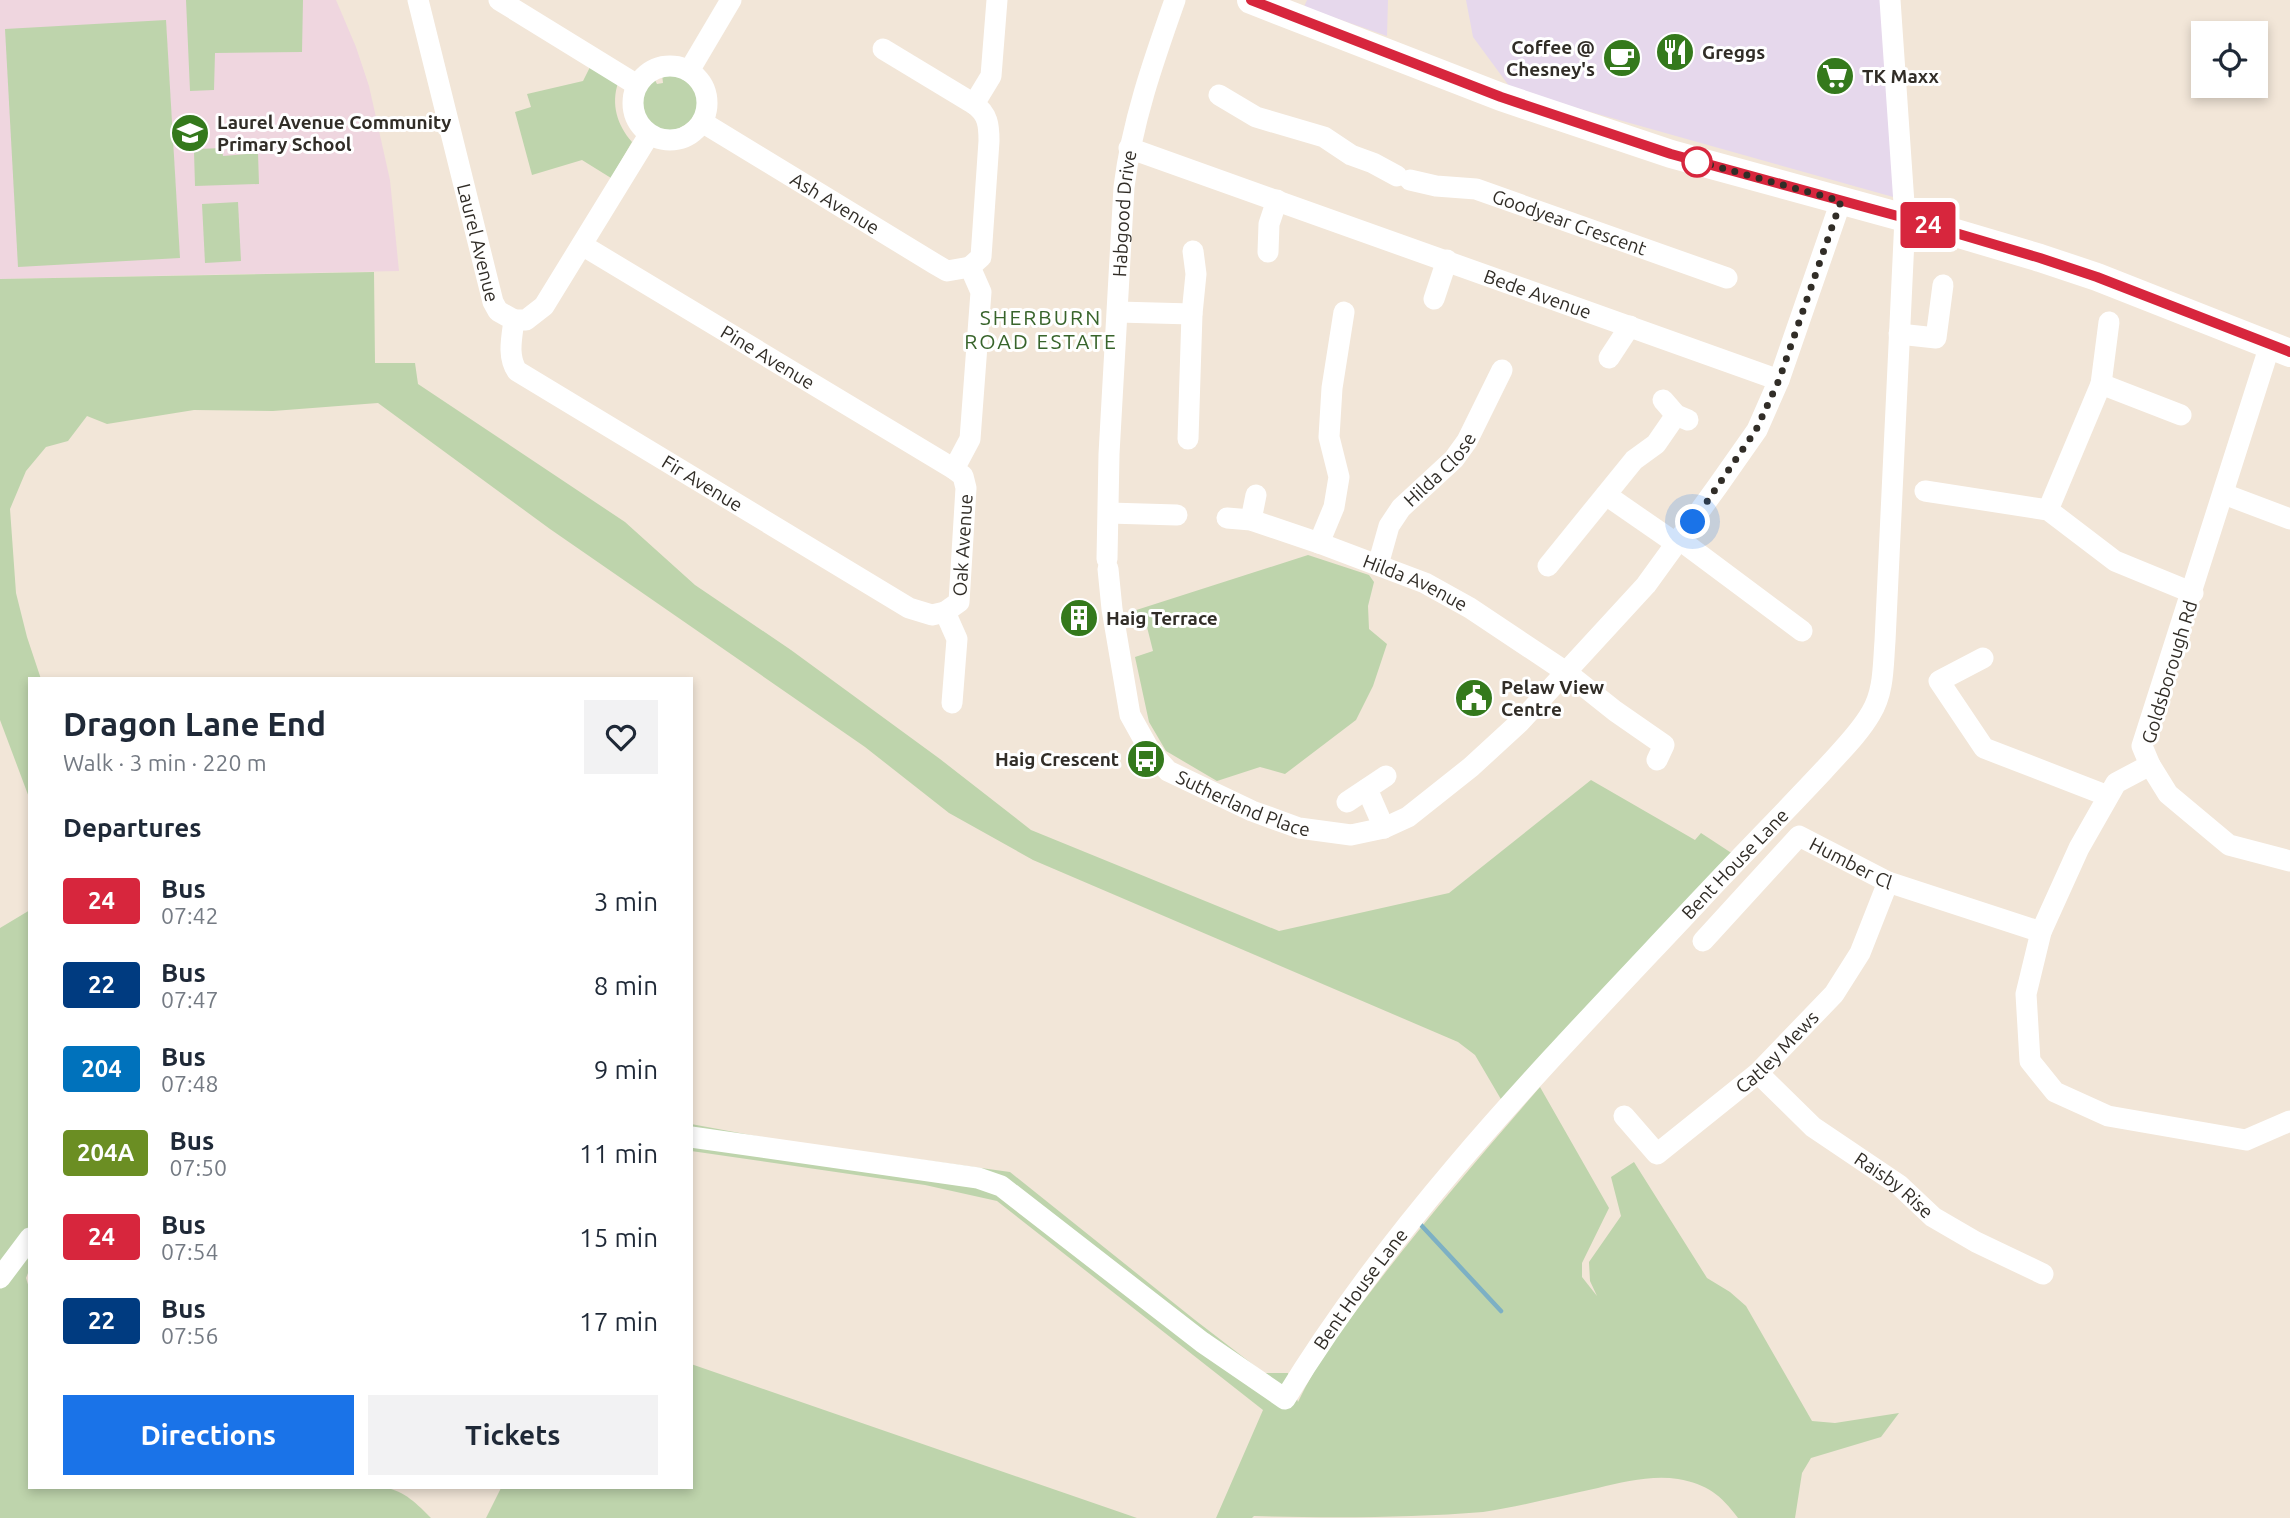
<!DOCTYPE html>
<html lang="en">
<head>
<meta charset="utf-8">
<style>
  :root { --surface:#fff; --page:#f2f2f3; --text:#1f2937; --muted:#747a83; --accent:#1a73e8 }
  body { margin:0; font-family:Ubuntu,sans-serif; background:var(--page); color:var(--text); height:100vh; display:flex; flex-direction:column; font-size:26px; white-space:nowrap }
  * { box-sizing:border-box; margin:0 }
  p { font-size:23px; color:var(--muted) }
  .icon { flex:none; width:38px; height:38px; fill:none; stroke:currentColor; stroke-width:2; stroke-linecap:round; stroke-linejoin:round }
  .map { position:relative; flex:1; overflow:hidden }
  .side { position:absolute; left:28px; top:677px; width:665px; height:812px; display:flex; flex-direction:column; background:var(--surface); border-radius:0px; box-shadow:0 4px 10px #0003 }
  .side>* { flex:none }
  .badge { padding:0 14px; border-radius:5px; font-size:24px; line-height:46px }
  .fabs { position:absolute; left:2191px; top:21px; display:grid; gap:14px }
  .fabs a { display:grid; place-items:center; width:77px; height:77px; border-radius:0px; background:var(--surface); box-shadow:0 4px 10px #0003; font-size:35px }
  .you { position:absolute; width:35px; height:35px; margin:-18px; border:5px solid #fff; border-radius:50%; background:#1a73e8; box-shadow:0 0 0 10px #1a73e833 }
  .map>.badge { position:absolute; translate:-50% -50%; box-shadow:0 0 0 4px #fff }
  h2 { padding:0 35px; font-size:26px; line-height:63px }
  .round { display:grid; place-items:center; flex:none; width:74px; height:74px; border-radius:0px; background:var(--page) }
  .head { display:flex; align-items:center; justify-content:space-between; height:119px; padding:0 35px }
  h1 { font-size:33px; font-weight:700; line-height:52px }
  .button { display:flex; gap:14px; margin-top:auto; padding:14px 35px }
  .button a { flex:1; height:80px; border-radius:0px; background:var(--accent); color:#fff; font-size:28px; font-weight:700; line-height:80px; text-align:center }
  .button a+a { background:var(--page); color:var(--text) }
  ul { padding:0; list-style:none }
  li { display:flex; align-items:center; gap:21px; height:84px; padding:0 35px }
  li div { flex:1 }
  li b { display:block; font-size:26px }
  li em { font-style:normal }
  li .badge { min-width:77px; font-weight:700; text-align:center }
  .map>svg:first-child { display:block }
  .commercial { fill:#e6d8ec }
  .education { fill:#efd6df }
  .green { fill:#bed4ac }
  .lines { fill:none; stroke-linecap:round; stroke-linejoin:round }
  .stream { stroke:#7db0c4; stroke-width:4.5 }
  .minor { stroke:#fff; stroke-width:21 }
  .major { stroke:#fff; stroke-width:28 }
  .line-casing { stroke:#fff; stroke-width:16 }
  .line { stroke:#d7263d; stroke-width:10 }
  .walk { stroke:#312d27; stroke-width:7; stroke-dasharray:0 12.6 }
  .stop-dot { fill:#fff; stroke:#d7263d; stroke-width:3.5 }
  .labels { text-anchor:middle; stroke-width:6; stroke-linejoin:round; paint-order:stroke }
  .poi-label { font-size:19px; font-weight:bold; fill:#312d27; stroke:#fff; text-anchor:start }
  .street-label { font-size:19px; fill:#312d27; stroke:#fff }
  .neighbourhood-label { font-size:21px; letter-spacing:2px; fill:#38642b; stroke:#fff }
</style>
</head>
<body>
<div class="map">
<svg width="2290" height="1518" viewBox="0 0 2290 1518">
  <rect width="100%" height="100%" fill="#f2e6d8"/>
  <g class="commercial">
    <path d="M1307 0H1388L1387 36 1304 7Z"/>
    <path d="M1466 0H1890L1904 200 1512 90 1473 37Z"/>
  </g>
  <path class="education" d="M0 0H336L356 47 369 86 390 180 399 271 0 279Z"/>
  <g class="green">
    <path d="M186 0H303L302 52 215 53 214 90 190 91Z"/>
    <path d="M166 20 180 258 18 267 5 29Z"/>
    <path d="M590 67 618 83C611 104 617 125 632 142L611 178 582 160 532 175 515 112 531 107 527 94 583 81Z"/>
    <path d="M671 73C731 99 676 150 649 123 641 114 638 106 639 93L653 76 657 84 663 83 662 74Z"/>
    <path d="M193 117H197L198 149 222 148 223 156 258 153 259 184 195 186Z"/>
    <path d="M238 202 241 261 205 263 202 204Z"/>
    <path d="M374 272 375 363H415L418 384 625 522 695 585 791 650 940 759 1031 830 1279 931 1449 893 1591 780 1695 840 1701 833 1733 854 1502 1101 1475 1055 1458 1042 1033 860 949 813 865 747 550 529 378 403 273 411 194 410 107 424 87 416 68 441 46 447 26 471 10 509 16 593 27 637 41 679H30V800L0 720V279Z"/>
    <path d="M1308 555 1369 575 1374 582 1368 606 1369 629 1387 644 1373 686 1356 720 1285 774 1260 767 1217 781 1166 751 1149 722 1135 657 1153 651 1147 627 1127 624V613Z"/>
    <path d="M30 910V1268L26 1278 30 1291V1488H385C404 1490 418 1505 431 1518H0V928Z"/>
    <path d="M1540 1087 1609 1208 1582 1263V1277L1597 1296 1590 1281 1589 1262 1621 1216 1611 1177 1634 1162 1707 1278 1730 1292 1746 1306 1812 1421 1835 1423 1899 1413 1881 1437 1811 1458 1802 1473 1795 1518H1738C1721 1495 1707 1484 1678 1479 1651 1475 1624 1482 1598 1488 1560 1496 1522 1506 1483 1512 1410 1518 1328 1518 1254 1516L1252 1518H1216L1263 1410 997 1201 925 1185 691 1151V1124L772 1139 1010 1172 1195 1320 1264 1373H1288L1298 1402C1317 1361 1344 1326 1372 1290 1425 1220 1482 1154 1540 1087Z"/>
    <path d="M691 1364 1137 1518H486L501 1488H691Z"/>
  </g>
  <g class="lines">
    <path class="stream" d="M1421 1225 1501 1311"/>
    <g class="minor">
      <path id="s1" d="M418 0 493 302 498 311 514 320C512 337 507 356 517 371L909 608 932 615 945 612"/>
      <path d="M499 0 637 85"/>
      <path d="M883 49 974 104"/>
      <circle cx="670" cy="103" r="37"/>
      <path d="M689 71 731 0"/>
      <path d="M1219 95 1256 117 1324 137 1351 155 1373 163 1397 176"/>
      <path id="s2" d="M702 122 935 264 947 271 970 267"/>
      <path id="s3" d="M1129 148 1779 380"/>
      <path id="s4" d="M1410 180 1436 186 1476 189 1727 278"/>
      <path id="s5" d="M582 245 954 469"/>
      <path d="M1268 252 1269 224 1277 200"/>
      <path d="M1434 299 1447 260"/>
      <path d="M1118 312 1192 314"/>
      <path d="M514 320H526L544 306 649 135"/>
      <path d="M1899 334 1936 338 1943 285"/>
      <path d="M2270 345 2142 746 2150 765 2116 783 2079 848 2041 932 2026 994 2030 1061 2055 1092 2108 1116 2246 1140 2290 1121"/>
      <path d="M1609 358 1630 326"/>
      <path d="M2101 384 2109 322"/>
      <path d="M1663 400 1676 415 1688 420"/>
      <path d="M1188 439 1192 314 1196 274 1193 251"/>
      <path d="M1925 491 2048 510 2115 561 2193 593"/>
      <path d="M2224 494 2290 519"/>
      <path d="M1606 495 1677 544"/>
      <path d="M2048 510 2101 384 2181 415"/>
      <path d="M1109 513 1177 515"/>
      <path id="s6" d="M1227 518 1251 520 1319 543 1425 583 1470 608 1566 672 1615 711 1664 745 1657 760"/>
      <path d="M1251 520 1256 495"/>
      <path d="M1680 540 1802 631"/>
      <path d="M1319 543 1334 507 1339 477 1329 437 1332 388 1344 312"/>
      <path id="s7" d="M1107 559 1109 454 1124 187C1132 122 1153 62 1175 0"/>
      <path id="s8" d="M1378 565 1389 526 1401 508 1454 459 1467 441 1502 370"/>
      <path d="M1548 566 1634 460 1656 444 1676 415"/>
      <path id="s9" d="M1108 569 1112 609 1130 715 1150 751 1168 771 1252 811 1299 828 1351 835 1384 828 1408 817 1471 767 1520 722 1646 585 1717 487 1757 430 1779 380 1841 201"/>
      <path d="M1983 658 1939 681 1984 748 2108 796"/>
      <path id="s10" d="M952 703 957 639 945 612 959 602 966 488 963 476 954 469 970 439 981 292 970 267 981 257 989 141C989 125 988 114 974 104L991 76 997 0"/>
      <path d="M2150 765 2168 794 2229 845 2290 861"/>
      <path d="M1367 789 1384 828"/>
      <path d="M1347 802 1386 776"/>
      <path id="s11" d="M1703 941 1799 836 1888 882 2041 932"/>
      <path id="s12" d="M1758 1073 1813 1127 1899 1185 1933 1217 1976 1242 2043 1274"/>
      <path id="s13" d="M1624 1116 1657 1154 1758 1073 1834 994 1860 953 1888 882"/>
      <path id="s14" d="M691 1137 978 1178 1001 1186 1202 1342 1285 1399C1398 1213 1552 1058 1700 900 1741 856 1783 814 1824 770 1840 752 1859 734 1871 713 1884 692 1883 666 1885 641L1905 218 1890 0"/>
      <path d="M0 1278 30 1238"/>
    </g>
    <path class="major" d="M1251 0 1501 97 1671 154 1905 218 2040 258 2097 277 2290 353"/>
  </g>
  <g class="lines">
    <defs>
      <path id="line" d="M1251 0 1501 97 1671 154 1905 218 2040 258 2097 277 2290 352"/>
    </defs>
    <use href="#line" class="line-casing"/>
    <use href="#line" class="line"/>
    <path class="walk" d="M1693 522 1756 430 1779 380 1841 201 1693 160 1697 162"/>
  </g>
  <defs>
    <symbol id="restaurant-disc" viewBox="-11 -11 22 22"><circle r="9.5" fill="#34791c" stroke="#fff"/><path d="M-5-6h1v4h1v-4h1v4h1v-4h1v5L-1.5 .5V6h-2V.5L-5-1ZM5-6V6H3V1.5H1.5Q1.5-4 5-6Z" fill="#fff"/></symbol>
    <symbol id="cafe-disc" viewBox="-11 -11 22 22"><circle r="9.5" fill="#34791c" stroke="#fff"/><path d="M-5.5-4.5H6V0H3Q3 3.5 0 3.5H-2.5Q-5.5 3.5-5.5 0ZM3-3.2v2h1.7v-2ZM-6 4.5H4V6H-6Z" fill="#fff"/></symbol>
    <symbol id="supermarket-disc" viewBox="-11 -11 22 22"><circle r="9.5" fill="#34791c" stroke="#fff"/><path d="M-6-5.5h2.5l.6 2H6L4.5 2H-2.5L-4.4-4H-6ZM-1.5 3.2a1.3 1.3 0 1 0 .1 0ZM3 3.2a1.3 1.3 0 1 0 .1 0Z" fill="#fff"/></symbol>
    <symbol id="school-disc" viewBox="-11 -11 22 22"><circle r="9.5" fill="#34791c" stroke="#fff"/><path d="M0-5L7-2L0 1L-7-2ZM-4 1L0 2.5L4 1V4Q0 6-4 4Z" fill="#fff"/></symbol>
    <symbol id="building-disc" viewBox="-11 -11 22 22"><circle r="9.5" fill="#34791c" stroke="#fff"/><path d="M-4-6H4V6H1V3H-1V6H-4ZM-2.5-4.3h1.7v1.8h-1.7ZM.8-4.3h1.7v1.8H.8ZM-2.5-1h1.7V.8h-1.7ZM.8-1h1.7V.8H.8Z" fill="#fff"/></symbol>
    <symbol id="civic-disc" viewBox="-11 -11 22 22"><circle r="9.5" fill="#34791c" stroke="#fff"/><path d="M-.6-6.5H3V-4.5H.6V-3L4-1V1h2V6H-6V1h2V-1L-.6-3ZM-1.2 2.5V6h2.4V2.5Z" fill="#fff"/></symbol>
    <symbol id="bus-disc" viewBox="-11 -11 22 22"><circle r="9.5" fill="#34791c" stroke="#fff"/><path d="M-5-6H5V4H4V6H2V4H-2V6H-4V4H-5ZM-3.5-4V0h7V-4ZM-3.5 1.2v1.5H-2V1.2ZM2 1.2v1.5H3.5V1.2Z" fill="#fff"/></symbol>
  </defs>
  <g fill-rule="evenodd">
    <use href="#restaurant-disc" x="1653" y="30" width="44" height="44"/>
    <use href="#cafe-disc" x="1600" y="36" width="44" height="44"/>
    <use href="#supermarket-disc" x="1813" y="54" width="44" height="44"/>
    <use href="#school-disc" x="168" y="111" width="44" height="44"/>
    <use href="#building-disc" x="1057" y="596" width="44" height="44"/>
    <use href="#civic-disc" x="1452" y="676" width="44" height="44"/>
    <use href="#bus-disc" x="1124" y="737" width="44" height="44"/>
  </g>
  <circle class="stop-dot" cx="1697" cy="162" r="14"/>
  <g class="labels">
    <g class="poi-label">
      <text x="1595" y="54" text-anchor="end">Coffee @<tspan x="1595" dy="22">Chesney's</tspan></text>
      <text x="1702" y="59">Greggs</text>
      <text x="1862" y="83">TK Maxx</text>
      <text x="217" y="129">Laurel Avenue Community<tspan x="217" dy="22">Primary School</tspan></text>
      <text x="1106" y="625">Haig Terrace</text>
      <text x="1501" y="694">Pelaw View<tspan x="1501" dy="22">Centre</tspan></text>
      <text x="1119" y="766" text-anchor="end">Haig Crescent</text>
    </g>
    <g class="street-label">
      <text dy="7" stroke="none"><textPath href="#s2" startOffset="156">Ash Avenue</textPath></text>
      <text dy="7" stroke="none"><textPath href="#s7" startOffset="346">Habgood Drive</textPath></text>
      <text dy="7" stroke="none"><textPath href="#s4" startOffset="166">Goodyear Crescent</textPath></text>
      <text dy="7" stroke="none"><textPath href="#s1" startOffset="250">Laurel Avenue</textPath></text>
      <text dy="7" stroke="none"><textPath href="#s3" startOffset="434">Bede Avenue</textPath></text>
      <text dy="7" stroke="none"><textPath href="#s5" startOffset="217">Pine Avenue</textPath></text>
      <text dy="7" stroke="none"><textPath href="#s8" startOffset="117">Hilda Close</textPath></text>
      <text dy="7" stroke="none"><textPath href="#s1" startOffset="609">Fir Avenue</textPath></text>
      <text dy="7" stroke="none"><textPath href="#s10" startOffset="168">Oak Avenue</textPath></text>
      <text dy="7" stroke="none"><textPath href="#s6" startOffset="200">Hilda Avenue</textPath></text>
      <text transform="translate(2169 672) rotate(-73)" y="7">Goldsborough Rd</text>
      <text dy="7" stroke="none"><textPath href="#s9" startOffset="298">Sutherland Place</textPath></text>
      <text dy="7" stroke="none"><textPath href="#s11" startOffset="201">Humber Cl</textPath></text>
      <text dy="7" stroke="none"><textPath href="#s14" startOffset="1370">Bent House Lane</textPath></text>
      <text dy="7" stroke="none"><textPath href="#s13" startOffset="208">Catley Mews</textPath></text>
      <text dy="7" stroke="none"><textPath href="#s12" startOffset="177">Raisby Rise</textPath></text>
      <text dy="7" stroke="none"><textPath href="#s14" startOffset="803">Bent House Lane</textPath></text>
    </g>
    <g class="neighbourhood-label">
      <text x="1041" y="325">SHERBURN<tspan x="1041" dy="24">ROAD ESTATE</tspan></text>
    </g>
  </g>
</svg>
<div class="fabs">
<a><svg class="icon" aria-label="locate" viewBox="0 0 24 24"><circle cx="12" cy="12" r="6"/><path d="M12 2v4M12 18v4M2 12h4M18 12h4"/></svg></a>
</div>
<div class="you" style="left:1693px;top:522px"></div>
<b class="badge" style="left:1928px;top:225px;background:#d7263d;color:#fff">24</b>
<section class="side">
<div class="head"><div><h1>Dragon Lane End</h1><p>Walk · 3 min · 220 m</p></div><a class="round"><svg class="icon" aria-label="heart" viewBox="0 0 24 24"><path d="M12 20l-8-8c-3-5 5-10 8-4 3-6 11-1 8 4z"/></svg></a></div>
<h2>Departures</h2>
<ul>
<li><span class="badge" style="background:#d7263d;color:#fff">24</span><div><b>Bus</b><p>07:42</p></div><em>3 min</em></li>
<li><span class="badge" style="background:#003b80;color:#fff">22</span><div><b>Bus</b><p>07:47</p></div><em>8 min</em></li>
<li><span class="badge" style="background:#0072bc;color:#fff">204</span><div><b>Bus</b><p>07:48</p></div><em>9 min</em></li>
<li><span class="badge" style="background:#6b8e23;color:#fff">204A</span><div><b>Bus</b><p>07:50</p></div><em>11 min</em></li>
<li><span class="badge" style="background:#d7263d;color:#fff">24</span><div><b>Bus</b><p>07:54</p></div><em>15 min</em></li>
<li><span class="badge" style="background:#003b80;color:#fff">22</span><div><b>Bus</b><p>07:56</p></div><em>17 min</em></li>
</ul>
<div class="button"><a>Directions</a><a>Tickets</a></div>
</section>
</div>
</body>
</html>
